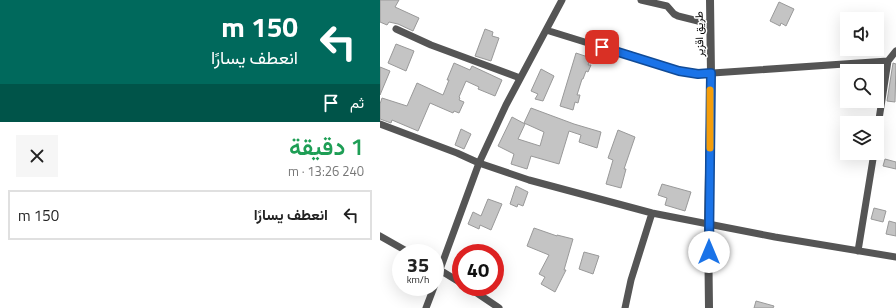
<!DOCTYPE html>
<html lang="ar">
<head>
<meta charset="utf-8">
<style>
	:root { --surface:#fff; --page:#f6f6f6; --text:#222; --muted:#767676; --line:#e0e0e0 }
	body { margin:0; font-family:"Titillium Web",Vazirmatn,sans-serif; background:var(--page); color:var(--text); direction:rtl; height:100vh; display:flex; flex-direction:column; font-size:15px; white-space:nowrap }
	* { box-sizing:border-box; margin:0 }
	p { font-size:13px; color:var(--muted) }
	.icon { flex:none; width:22px; height:22px; fill:none; stroke:currentColor; stroke-width:2; stroke-linecap:round; stroke-linejoin:round }
	.map { position:relative; flex:1; overflow:hidden; direction:ltr }
	.details { display:flex; flex-direction:column; background:var(--surface); width:380px }
	.details>* { flex:none }
	.guide { background:#00695c; color:#fff; overflow:hidden }
	.fabs { position:absolute; left:460px; top:12px; display:grid; gap:8px }
	.fabs a { display:grid; place-items:center; width:44px; height:44px; border-radius:0px; background:var(--surface); box-shadow:0 4px 16px #0002; font-size:20px }
	.speed { position:absolute; left:12px; top:244px; display:flex; gap:8px; font-size:20px; font-weight:700; text-align:center }
	.speed>* { display:grid; place-content:center; width:52px; height:52px; border-radius:50%; background:var(--surface); box-shadow:0 4px 16px #0002; line-height:1 }
	.speed small { font-size:10px; font-weight:400 }
	.speed .limit { border:6px solid #d22; background:#fff; color:#111 }
	.pin { position:absolute; display:grid; place-items:center; width:34px; height:34px; color:#fff; margin:-17px; border-radius:8px; box-shadow:0 2px 6px #0006 }
	.me { position:absolute; width:44px; margin:-22px; rotate:0deg; stroke-linejoin:round; filter:drop-shadow(0 0 3px #0008) }
	.turn { display:flex; align-items:center; gap:14px; height:84px; padding:0 16px; font-size:18px }
	.turn .icon { width:52px; height:52px; stroke-width:2.5 }
	.turn b { display:block; font-size:28px; line-height:34px }
	.then { display:flex; align-items:center; height:38px; padding:0 16px; background:#0003; gap:8px; font-size:15px }
	.round { display:grid; place-items:center; flex:none; width:42px; height:42px; border-radius:0px; background:var(--page) }
	.head { display:flex; align-items:center; justify-content:space-between; height:68px; padding:0 16px }
	h1 { font-size:24px; font-weight:600; line-height:30px; color:#1e9e55 }
	ul { padding:0; list-style:none }
	li { display:flex; align-items:center; gap:12px; height:50px; margin:0 8px 6px; padding:0 8px; border:2px solid var(--line); border-radius:0px }
	li div { flex:1 }
	li b { display:block; font-size:15px }
	li em { font-style:normal }
	main { display:flex; flex:1; min-height:0 }
	.map>svg:first-child { display:block }
	.building { fill:#c4c4c4; stroke:#999 }
	.lines { fill:none; stroke-linecap:round; stroke-linejoin:round }
	.minor { stroke:#555; stroke-width:7 }
	.tertiary { stroke:#555; stroke-width:8 }
	.route-casing { stroke:#114b97; stroke-width:10 }
	.route { stroke:#1a73e8; stroke-width:7 }
	.slow { stroke:#f59e0b; stroke-width:7 }
	.labels { text-anchor:middle; dominant-baseline:central; stroke-width:3; stroke-linejoin:round; paint-order:stroke }
	.street-label { font-size:11px; fill:#000; stroke:#fff }
</style>
</head>
<body>
<main>
<div class="map">
<svg width="516" height="308" viewBox="0 0 516 308">
	<rect width="100%" height="100%" fill="#fff"/>
	<path class="building" d="M0 0H19L15 7 39 18 33 31 18 24 9 22 7 25 0 22Z
		M399 2 414 9 406 26 401 23 400 26 390 21Z
		M105 29 113 32 112 36 119 38 111 61 95 56Z
		M16 44 34 51 26 71 8 63Z
		M196 53 211 58 208 65H211L208 72 206 71 203 79H202L197 95H200L198 103 195 102 193 110 180 106Z
		M74 63 90 70 92 66 122 80 115 96 98 89 99 87 86 81 79 97 80 98 79 100 84 102 79 113 74 111 73 113 50 103 38 131 12 120 11 123 0 119V104L2 98 27 106 37 83 63 95 69 80H67Z
		M513 63 516 64 515 102 507 101Z
		M0 67 10 71 0 95Z
		M161 69 174 76 163 101 155 99 158 94 151 91Z
		M151 108 194 124 221 132 217 148 199 142 201 135 189 131 179 164 151 156 147 169 131 164 134 154 118 146 132 117 145 124 138 139 160 146 164 132 144 123Z
		M81 129 91 134 84 149 75 145Z
		M238 130 255 137 244 169H246L241 188 226 184 233 160 228 158Z
		M505 159 516 162V169L503 166Z
		M282 184 311 192 305 211 285 205 287 198 278 195Z
		M136 186 148 192 143 206 138 204 137 207 130 204Z
		M108 199 122 204 111 230 100 225 99 229 88 224 93 212 101 216Z
		M494 208 506 211 503 222 491 219Z
		M509 221 516 223V236L506 234Z
		M154 228 177 236V235L193 239 184 270H186L175 292 161 284 165 277 159 274 169 255 147 246Z
		M204 252 219 256 213 274 199 269Z
		M376 301 394 306 393 308H374Z"/>
	<g class="lines">
		<path class="minor" d="M261 0 287 6 294 14 298 16 330 24
			M16 29 51 45 140 78
			M166 30 292 69 318 74 508 61
			M0 124 77 153 99 163 149 180 272 213 395 237 516 257
			M497 132 508 61 516 51
			M0 236 30 253
			M478 251 494 153
			M55 267 81 283
			M55 283 99 163 126 105 182 0
			M88 287 119 308
			M46 308 54 287
			M245 308 251 280 272 213"/>
		<path class="tertiary" d="M329 308 328 224 331 73 330 0"/>
	</g>
	<g class="lines">
		<defs>
			<path id="route" d="M222 47 299 71 318 74 331 73 329 252"/>
		</defs>
		<use href="#route" class="route-casing"/>
		<use href="#route" class="route"/>
		<path class="slow" d="M330 148V90"/>
	</g>
	<g class="labels">
		<g class="street-label">
			<text transform="translate(319 34) rotate(-91)">طريق اقزير</text>
		</g>
	</g>
</svg>
<div class="fabs">
<a><svg class="icon" aria-label="sound" viewBox="0 0 24 24"><path d="M4 9h4l5-4v14l-5-4H4zM17 9q2 3 0 6"/></svg></a>
<a><svg class="icon" aria-label="search" viewBox="0 0 24 24"><circle cx="10" cy="10" r="6"/><path d="M15 15l6 6"/></svg></a>
<a><svg class="icon" aria-label="layers" viewBox="0 0 24 24"><path d="M12 4l9 5-9 5-9-5zM3 14l9 5 9-5"/></svg></a>
</div>
<div class="speed"><div>35<small>km/h</small></div><div class="limit">40</div></div>
<div class="pin" style="left:222px;top:47px;background:#d93025"><svg class="icon" aria-label="arrive" viewBox="0 0 24 24"><path d="M6 21V4h12l-3 4 3 4H6"/></svg></div>
<svg class="me" style="left:329px;top:252px" viewBox="-20 -20 40 40"><circle r="19" fill="#fff"/><path d="M0-13L10 11 0 6-10 11z" fill="#1a73e8"/></svg>
</div>
<section class="details">
<div class="guide">
<div class="turn"><svg class="icon" aria-label="left" viewBox="0 0 24 24"><path d="M17 20v-9H6M10 6l-5 5 5 5"/></svg><div><b>150 m</b>انعطف يسارًا</div></div>
<div class="then">ثم<svg class="icon" aria-label="arrive" viewBox="0 0 24 24"><path d="M6 21V4h12l-3 4 3 4H6"/></svg></div>
</div>
<div class="head"><div><h1>1 دقيقة</h1><p>240 m · 13:26</p></div><a class="round"><svg class="icon" aria-label="close" viewBox="0 0 24 24"><path d="M6 6l12 12M18 6L6 18"/></svg></a></div>
<ul>
<li><svg class="icon" aria-label="left" viewBox="0 0 24 24"><path d="M17 20v-9H6M10 6l-5 5 5 5"/></svg><div><b>انعطف يسارًا</b></div><em>150 m</em></li>
</ul>
</section>
</main>
</body>
</html>
